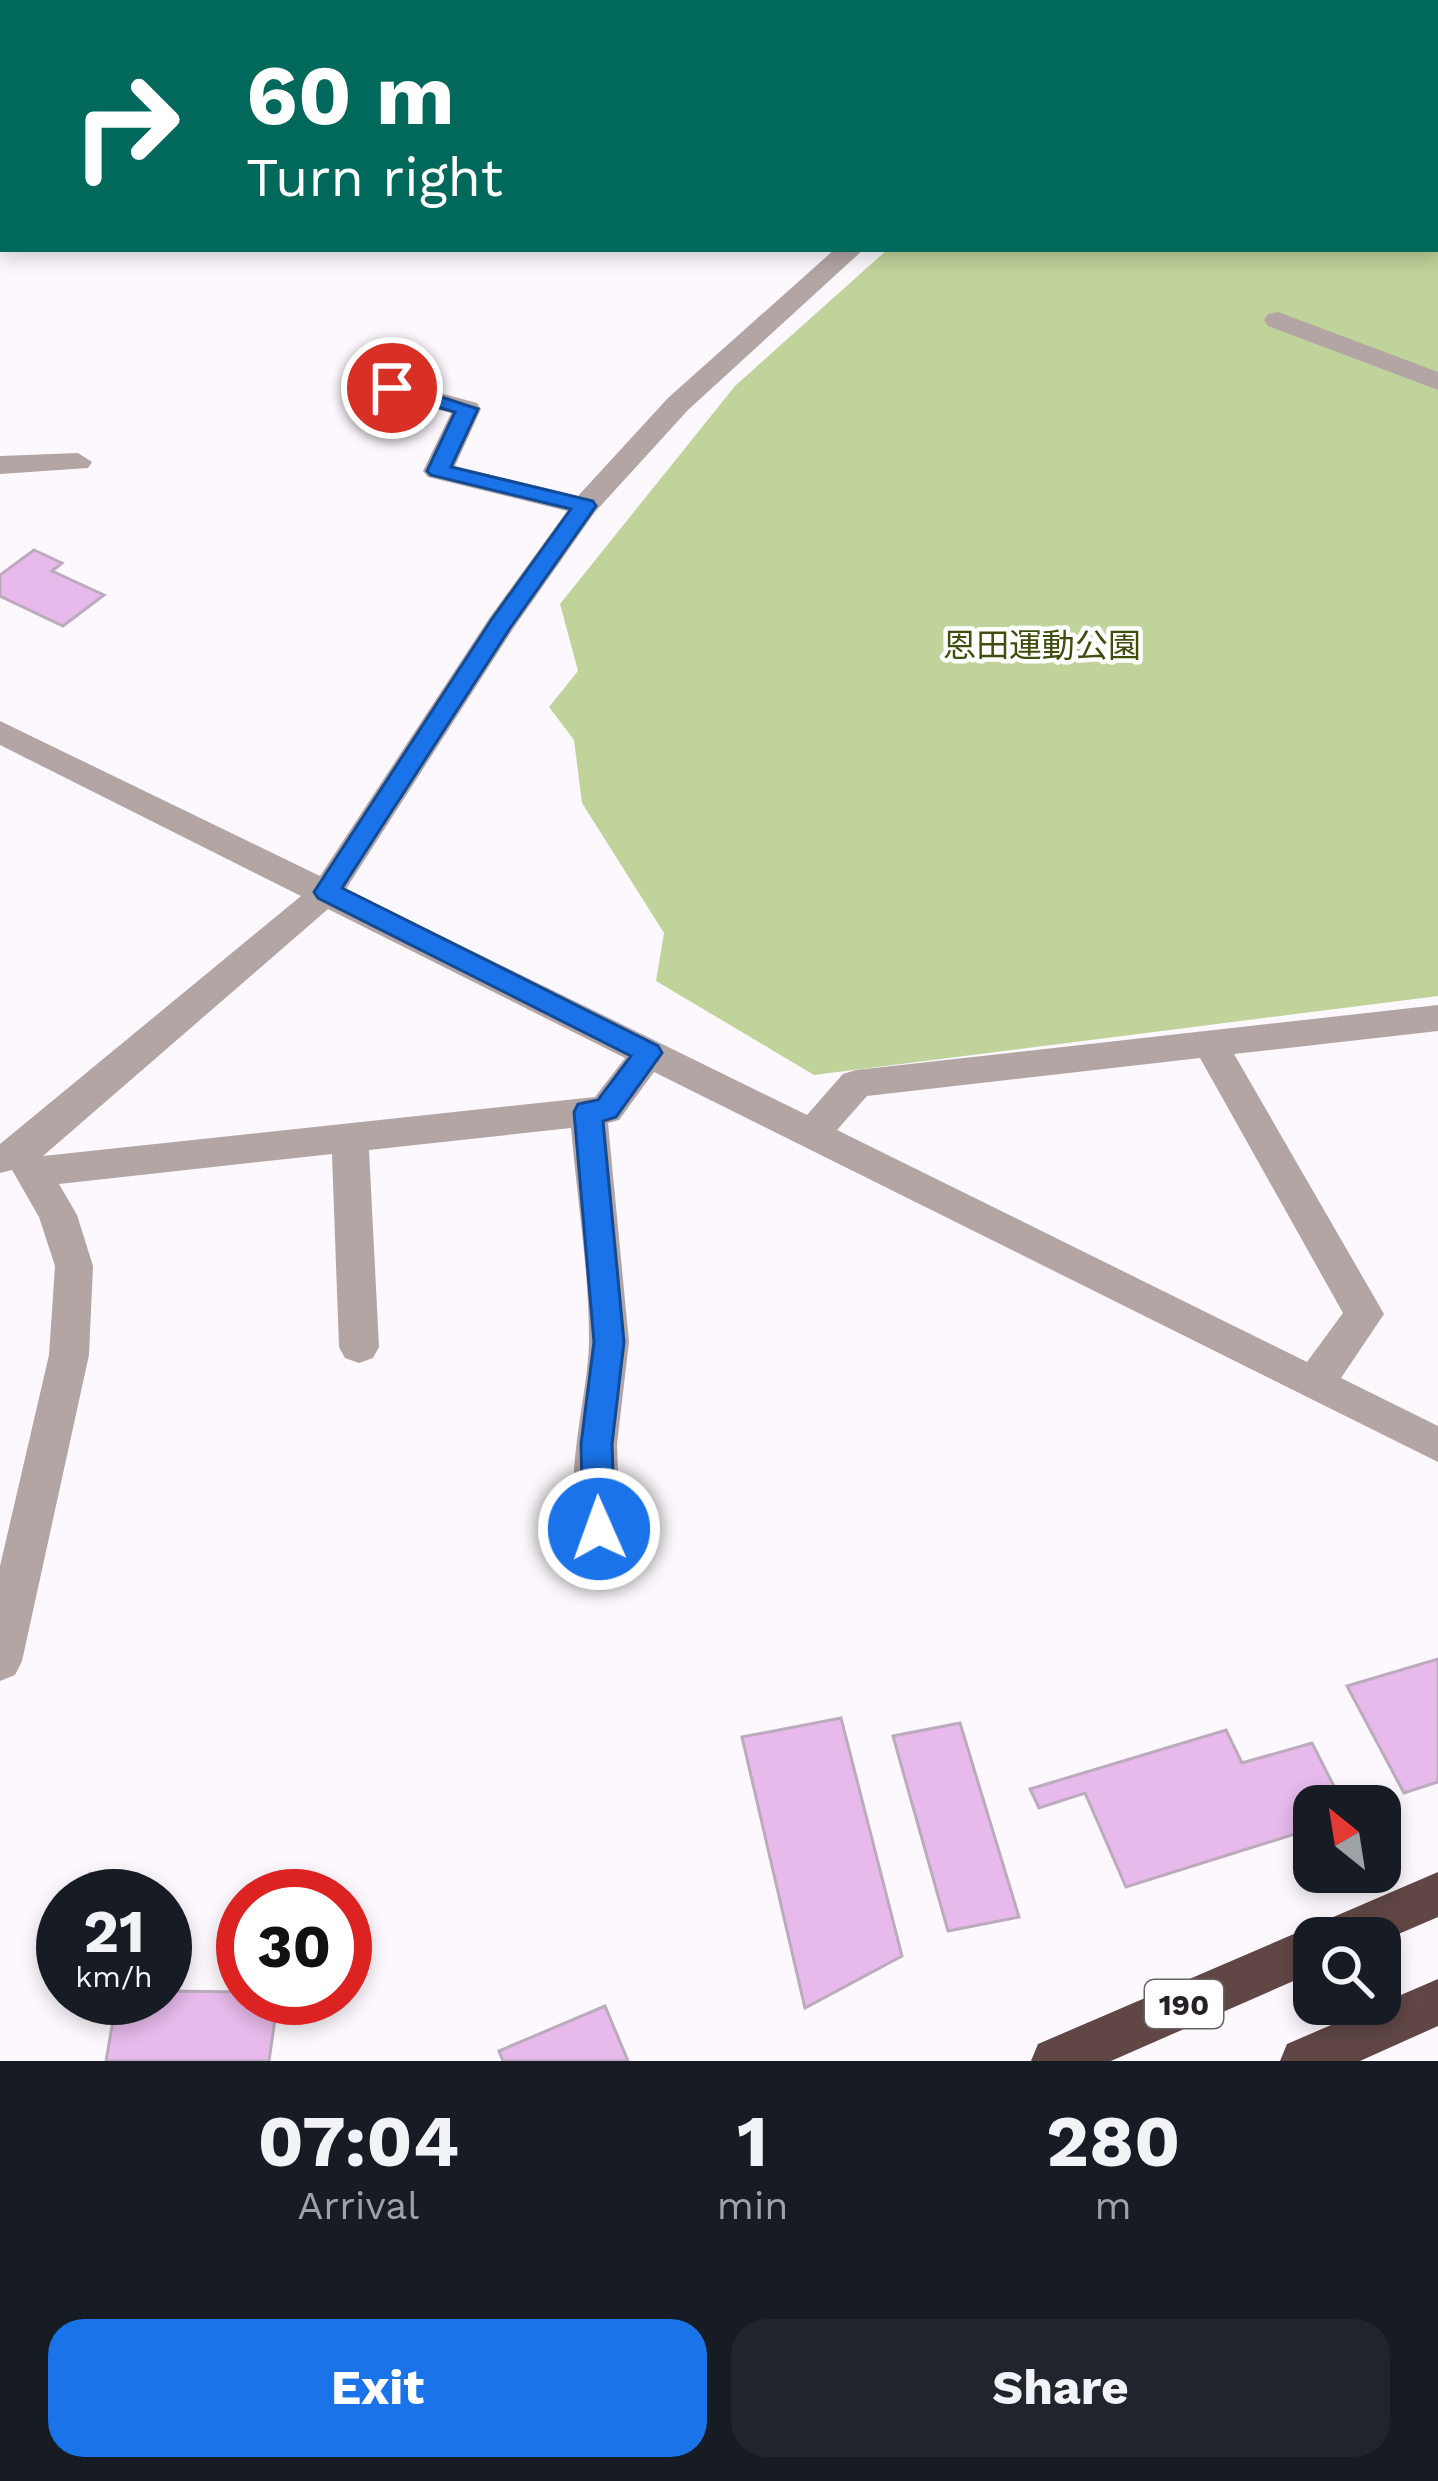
<!DOCTYPE html>
<html lang="en">
<head>
<meta charset="utf-8">
<style>
	:root { --surface:#171b24; --page:#20242c; --text:#f1f3f6; --muted:#9ea1a6; --accent:#1a73e8 }
	body { margin:0; font-family:"Work Sans","Noto Sans JP",sans-serif; background:var(--page); color:var(--text); height:100vh; display:flex; flex-direction:column; font-size:45px; white-space:nowrap }
	* { box-sizing:border-box; margin:0 }
	p { font-size:39px; color:var(--muted) }
	.icon { flex:none; width:66px; height:66px; fill:none; stroke:currentColor; stroke-width:2; stroke-linecap:round; stroke-linejoin:round }
	.map { position:relative; height:2061px; overflow:hidden }
	.sheet { display:flex; flex-direction:column; background:var(--surface); flex:1 }
	.sheet>* { flex:none }
	.hud { position:absolute; left:0px; top:0px; width:1440px; height:252px; box-shadow:0 6px 18px #0003; background:#00695c; color:#fff; overflow:hidden }
	.needle { width:78px; rotate:330deg }
	.fabs { position:absolute; left:1293px; top:1785px; display:grid; gap:24px }
	.fabs a { display:grid; place-items:center; width:108px; height:108px; border-radius:24px; background:var(--surface); box-shadow:0 6px 18px #0003; font-size:60px }
	.speed { position:absolute; left:36px; top:1869px; display:flex; gap:24px; font-size:60px; font-weight:700; text-align:center }
	.speed>* { display:grid; place-content:center; width:156px; height:156px; border-radius:50%; background:var(--surface); box-shadow:0 6px 18px #0003; line-height:1 }
	.speed small { font-size:30px; font-weight:400 }
	.speed .limit { border:18px solid #d22; background:#fff; color:#111 }
	.pin { position:absolute; display:grid; place-items:center; width:102px; height:102px; color:#fff; margin:-51px; border:6px solid #fff; border-radius:50%; box-shadow:0 3px 12px #0007 }
	.me { position:absolute; width:132px; margin:-66px; rotate:358deg; stroke-linejoin:round; filter:drop-shadow(0 0 9px #0008) }
	.turn { display:flex; align-items:center; gap:42px; height:252px; padding:0 48px; font-size:54px }
	.turn .icon { width:156px; height:156px; stroke-width:2.5 }
	.turn b { display:block; font-size:84px; line-height:102px }
	.eta { display:flex; justify-content:space-evenly; align-items:center; height:204px; text-align:center }
	.eta b { font-size:72px; font-weight:700; line-height:84px }
	.button { display:flex; gap:24px; margin-top:auto; padding:24px 48px }
	.button a { flex:1; height:138px; border-radius:36px; background:var(--accent); color:#fff; font-size:48px; font-weight:700; line-height:138px; text-align:center }
	.button a+a { background:var(--page); color:var(--text) }
	.map>svg:first-child { display:block }
	.green { fill:#c0d39a }
	.building { fill:#e7baeb; stroke:#bcaabd; stroke-width:3 }
	.lines { fill:none; stroke-linecap:round; stroke-linejoin:round }
	.minor { fill:#b2a5a4; fill-rule:evenodd }
	.highway { fill:#604746; fill-rule:evenodd }
	.route { fill:#1a73e8; stroke:#114b97; stroke-width:3 }
	.labels { text-anchor:middle; dominant-baseline:central; stroke-width:9; stroke-linejoin:round; paint-order:stroke }
	.shield { fill:#fff; stroke:#686368; stroke-width:3 }
	.shield-label { font-size:30px; font-weight:bold; fill:#272027 }
	.park-label { font-size:33px; fill:#3e4e0d; stroke:#fff }
</style>
</head>
<body>
<div class="map">
<svg width="1438" height="2061" viewBox="0 0 1438 2061">
	<rect width="100%" height="100%" fill="#fcf8fd"/>
	<path class="green" d="M1166 0H1438V996L814 1075 656 981 664 933 582 803 574 740 549 707 578 671 560 604 735 386 888 249H1437V3H1162Z"/>
	<path class="building" d="M34 550 62 563 52 571 104 595 63 626 0 596V575Z
		M1438 1659V1782L1404 1793 1347 1686Z
		M841 1718 902 1956 805 2008 742 1737Z
		M960 1723 1019 1917 948 1931 893 1736Z
		M1226 1730 1242 1763 1312 1743 1344 1806H1314V1828L1126 1887 1085 1793 1039 1808 1030 1789Z
		M165 1991 243 1992V1998H278L269 2061H106L117 1998H165Z
		M605 2006 628 2061H503L499 2051Z"/>
	<g class="lines">
		<path class="minor" d="M2 0H26L27 3H3Z
			M380 0H406L408 3H382Z
			M835 0H859L833 3Z
			M1121 0H1146L1119 3Z
			M0 205H3V221H0Z
			M835 249H864L688 410 595 512 513 629 346 889 807 1115 843 1074 856 1070 1438 1005V1031L1234 1054 1384 1314 1341 1378 1438 1426V1462L654 1072 619 1120 608 1123 629 1342 617 1444 620 1529 614 1542 599 1547 584 1542C558 1488 589 1398 589 1340 589 1270 577 1198 571 1128L369 1150 379 1347 373 1358 359 1363 345 1358 339 1347 332 1154 59 1184 77 1215 93 1266 89 1355 22 1661 15 1675 0 1681V1566L49 1355 55 1266 39 1217 12 1170 0 1173V1144L301 896 0 745V721L320 876 490 617 567 511 428 477 423 471 451 413 382 394 378 388 382 382 392 380 477 403 481 409 455 466 578 496 668 398ZM328 909 625 1058 595 1097 43 1156ZM1200 1058 1343 1313 1307 1362 837 1130 867 1096Z
			M1278 312 1438 372V390L1268 326 1264 320 1268 314Z
			M78 453 92 462 88 468 0 474V456Z"/>
		<path class="highway" d="M1438 1872V1917L1380 1942V1938H1314V1972L1111 2061H1031L1038 2044Z
			M1438 1979V2026L1360 2061H1280L1287 2044Z"/>
	</g>
	<path class="route" d="M392 381 478 409 451 467 593 501 596 506 510 628 342 888 658 1046 662 1053 616 1117 603 1121 624 1342 612 1444 615 1529 610 1538 599 1543 588 1538 583 1529 581 1444 594 1342 574 1112 578 1104 598 1100 631 1056 318 898 314 892 492 619 571 509 431 475 427 471 455 412 384 392 381 388Z"/>
	<g class="labels">
		<rect class="shield" x="1145" y="1980" width="78" height="48" rx="9"/>
		<g class="shield-label">
			<text x="1184" y="2004">190</text>
		</g>
		<g class="park-label">
			<text x="1042" y="645">恩田運動公園</text>
		</g>
	</g>
</svg>
<div class="fabs">
<a><svg class="needle" viewBox="-14 -14 28 28"><path d="M0-13l5 13h-10z" fill="#e53935"/><path d="M0 13l5-13h-10z" fill="#9ea1a6"/></svg></a>
<a><svg class="icon" aria-label="search" viewBox="0 0 24 24"><circle cx="10" cy="10" r="6"/><path d="M15 15l6 6"/></svg></a>
</div>
<div class="speed"><div>21<small>km/h</small></div><div class="limit">30</div></div>
<div class="pin" style="left:392px;top:388px;background:#d93025"><svg class="icon" aria-label="arrive" viewBox="0 0 24 24"><path d="M6 21V4h12l-3 4 3 4H6"/></svg></div>
<svg class="me" style="left:599px;top:1529px" viewBox="-20 -20 40 40"><circle r="17" fill="#1a73e8" stroke="#fff" stroke-width="3"/><path d="M0-11L8 9 0 5-8 9z" fill="#fff"/></svg>
<div class="hud">
<div class="turn"><svg class="icon" aria-label="right" viewBox="0 0 24 24"><path d="M7 20v-9h11M14 6l5 5-5 5"/></svg><div><b>60 m</b>Turn right</div></div>
</div>
</div>
<section class="sheet">
<div class="eta">
<div><b>07:04</b><p>Arrival</p></div>
<div><b>1</b><p>min</p></div>
<div><b>280</b><p>m</p></div>
</div>
<div class="button"><a>Exit</a><a>Share</a></div>
</section>
</body>
</html>
